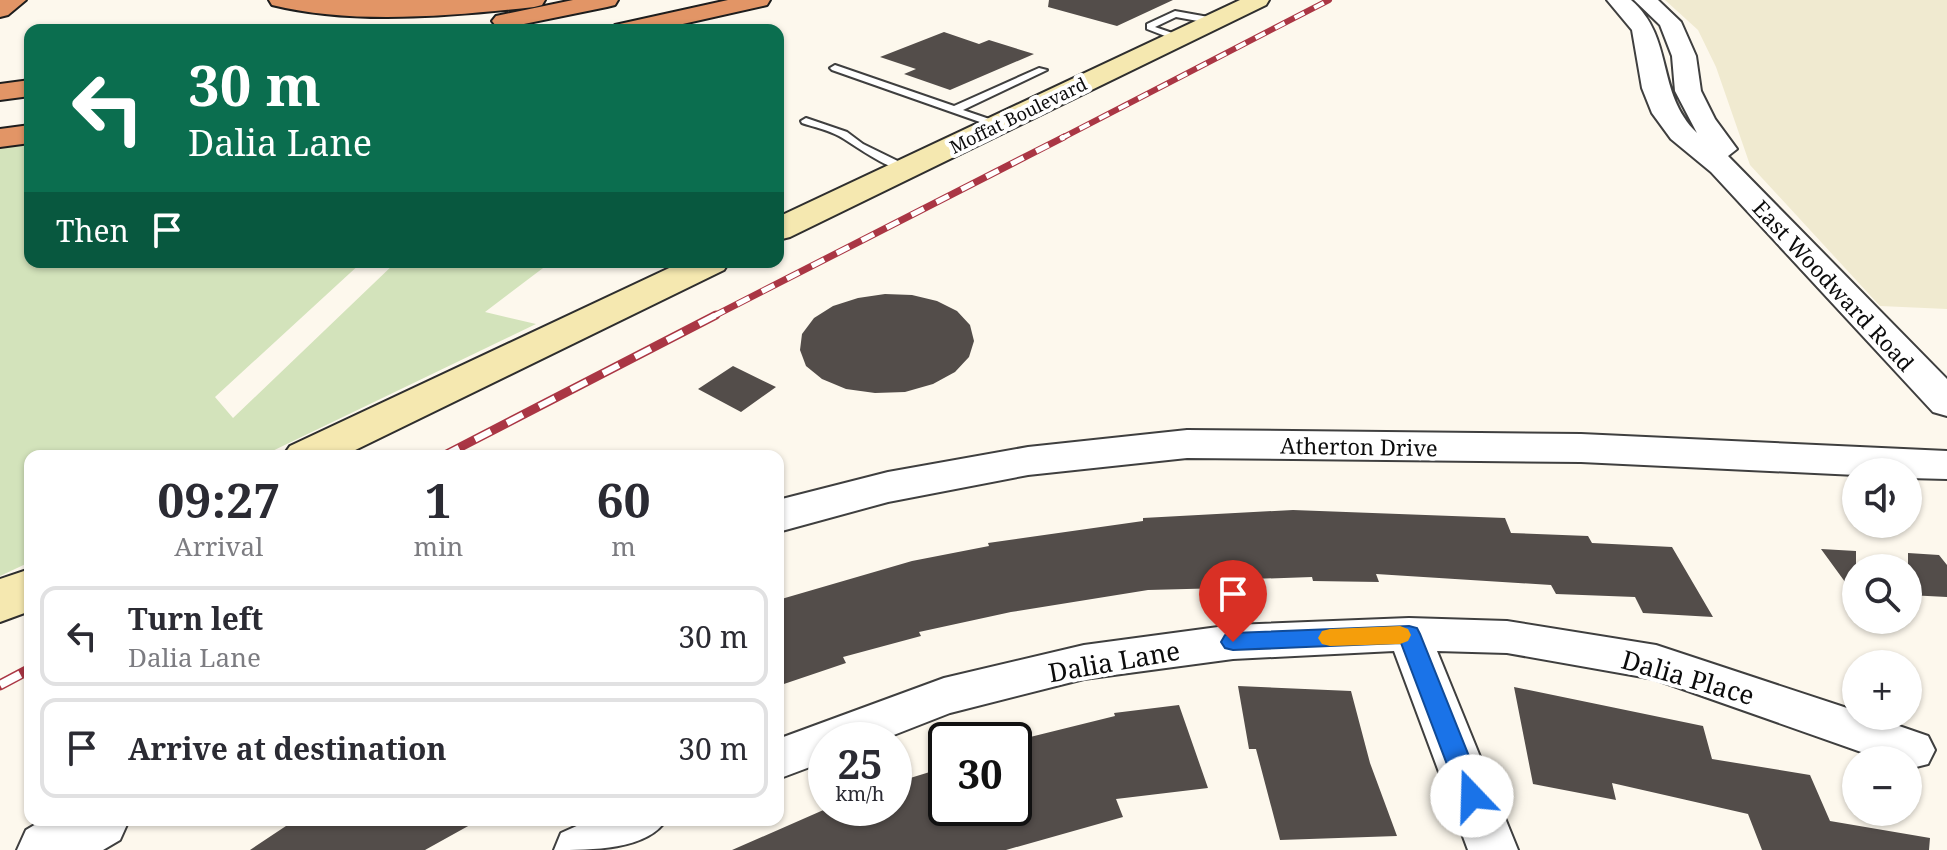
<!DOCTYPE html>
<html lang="en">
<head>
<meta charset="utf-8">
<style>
	:root { --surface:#fff; --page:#f7f7f7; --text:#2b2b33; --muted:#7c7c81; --line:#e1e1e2 }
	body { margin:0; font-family:"Noto Serif",serif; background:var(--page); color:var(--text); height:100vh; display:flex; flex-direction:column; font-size:30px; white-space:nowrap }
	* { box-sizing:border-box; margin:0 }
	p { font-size:26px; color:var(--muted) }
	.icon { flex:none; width:44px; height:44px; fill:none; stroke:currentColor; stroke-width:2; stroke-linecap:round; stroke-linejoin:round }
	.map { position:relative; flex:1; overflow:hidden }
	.details { position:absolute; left:24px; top:450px; width:760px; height:376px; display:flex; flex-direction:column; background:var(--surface); border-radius:16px; box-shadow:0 2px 6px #0004 }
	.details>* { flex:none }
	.banner { position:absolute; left:24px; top:24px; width:760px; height:244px; border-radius:16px; box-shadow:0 2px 6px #0004; background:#0b6e4f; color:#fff; overflow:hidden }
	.controls { position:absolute; left:1842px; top:458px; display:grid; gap:16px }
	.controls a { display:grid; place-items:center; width:80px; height:80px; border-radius:50%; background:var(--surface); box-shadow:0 2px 6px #0004; font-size:40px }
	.speed { position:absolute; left:808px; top:722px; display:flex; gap:16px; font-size:40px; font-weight:700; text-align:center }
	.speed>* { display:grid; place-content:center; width:104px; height:104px; border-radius:50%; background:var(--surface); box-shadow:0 2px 6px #0004; line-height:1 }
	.speed small { font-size:20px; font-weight:400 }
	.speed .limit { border:4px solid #111; border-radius:12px; background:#fff; color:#111 }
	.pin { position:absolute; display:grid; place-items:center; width:68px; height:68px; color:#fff; margin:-82px -34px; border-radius:50% 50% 50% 0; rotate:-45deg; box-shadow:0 0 8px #0007 }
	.pin .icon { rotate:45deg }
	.me { position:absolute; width:88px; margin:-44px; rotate:339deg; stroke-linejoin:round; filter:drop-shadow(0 0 6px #0008) }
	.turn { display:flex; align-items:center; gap:28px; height:168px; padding:0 32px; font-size:36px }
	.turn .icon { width:104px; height:104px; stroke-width:2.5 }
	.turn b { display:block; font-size:56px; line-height:68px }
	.then { display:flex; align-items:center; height:76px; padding:0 32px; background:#0003; gap:16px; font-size:30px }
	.eta { display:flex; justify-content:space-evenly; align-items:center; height:136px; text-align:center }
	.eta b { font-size:48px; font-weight:700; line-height:56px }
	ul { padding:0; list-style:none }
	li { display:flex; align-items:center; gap:24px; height:100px; margin:0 16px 12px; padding:0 16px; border:4px solid var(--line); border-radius:16px }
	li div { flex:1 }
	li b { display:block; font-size:30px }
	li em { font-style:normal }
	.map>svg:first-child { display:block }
	.farmland { fill:#f0ead0 }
	.green { fill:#d3e3bb }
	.building { fill:#534d4a }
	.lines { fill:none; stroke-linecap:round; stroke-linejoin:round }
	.service-casing { stroke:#3f3f3f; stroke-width:4 }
	.minor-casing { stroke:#3f3f3f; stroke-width:4 }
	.tertiary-casing { stroke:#3f3f3f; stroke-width:4 }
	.secondary-casing { stroke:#2e2e2e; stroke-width:4 }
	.motorway-casing { stroke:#1d1d1d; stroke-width:4 }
	.service { fill:#fff; fill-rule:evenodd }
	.minor { fill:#fff; fill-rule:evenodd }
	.tertiary { fill:#fff; fill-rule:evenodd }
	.secondary { fill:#f5e8b0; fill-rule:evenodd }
	.motorway { fill:#e29566; fill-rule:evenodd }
	.rail-far3-casing { stroke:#aa3644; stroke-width:6 }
	.rail-far2-casing { stroke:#aa3644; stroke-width:7 }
	.rail-far1-casing { stroke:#aa3644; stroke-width:9 }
	.rail-casing { stroke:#aa3644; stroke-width:11 }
	.rail-far3 { stroke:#fff; stroke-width:4; stroke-dasharray:11; stroke-linecap:butt }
	.rail-far2 { stroke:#fff; stroke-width:5; stroke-dasharray:14; stroke-linecap:butt }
	.rail-far1 { stroke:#fff; stroke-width:6; stroke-dasharray:18; stroke-linecap:butt }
	.rail { stroke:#fff; stroke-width:8; stroke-dasharray:23; stroke-linecap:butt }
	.route { fill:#1a73e8; stroke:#114b97; stroke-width:2 }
	.slow { fill:#f59e0b }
	.labels { text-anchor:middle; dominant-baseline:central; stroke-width:8; stroke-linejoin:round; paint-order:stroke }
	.far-street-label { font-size:18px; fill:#0c0c0c; stroke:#fff }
	.street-label { font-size:22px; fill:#0c0c0c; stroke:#fff }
	.near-street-label { font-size:26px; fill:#0c0c0c; stroke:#fff }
</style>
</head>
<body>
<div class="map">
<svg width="1947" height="850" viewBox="0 0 1947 850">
	<rect width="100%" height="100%" fill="#fdf8ed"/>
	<path class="farmland" d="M1665 0H1947V309L1880 306 1750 165 1716 67 1698 30Z"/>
	<path class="green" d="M30 142V262H362L215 397 233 418 396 262H551L485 312 536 324 262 456H30V562L0 576V144Z"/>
	<path class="building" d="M1049 0H1173L1117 26 1048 7Z
		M944 32 979 44 989 40 1034 54 950 90 904 74 916 69 880 57Z
		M885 294 912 295 937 301 957 311 970 325 974 341 969 357 955 372 933 384 905 392 875 393 846 389 822 379 806 366 800 350 802 334 814 318 833 306 858 298Z
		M733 366 776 387 741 412 698 389Z
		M1293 510 1505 518 1511 533 1588 536 1592 543 1672 547 1713 617 1643 613 1635 597 1556 594 1551 585 1376 574 1379 582 1313 581 1312 577 1223 580 1225 588 1148 590 1011 612 919 632 921 636 843 657 846 663 778 686V600L912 561 989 546 988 543 1143 521V518Z
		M1821 549 1856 551V597Z
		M1908 553 1939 555 1947 565V597L1908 595Z
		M1238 686 1351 691 1370 763 1397 836 1280 840 1256 749H1249Z
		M1514 687 1703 726 1712 759 1810 775 1830 821 1930 838 1929 850H1762L1748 814 1612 783 1616 800 1533 784Z
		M1179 705 1208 788 1116 799 1123 817 1006 850H732L828 808H894V783L946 767V808H1014V741L1115 716 1114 713Z
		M295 820H479L425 850H250Z"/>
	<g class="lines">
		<defs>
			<path id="service" d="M1175 11 1214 18 1218 21 1214 24 1176 17 1155 27 1181 36 1183 38 1178 41 1147 29V24Z
				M835 65 954 106 1039 68 1047 70 963 110 1001 123 1002 125 997 128 832 70 830 68Z
				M806 118 847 132 863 144 912 168C897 178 854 144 839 136 828 130 814 127 802 123L801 121Z"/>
			<path id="minor" d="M1409 618 1507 621 1656 645 1856 711V716H1870L1928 736 1935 750 1928 764 1908 769V760H1884L1654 679 1507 653 1437 651 1518 850H1468L1394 651 1233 659 1084 679 950 713 881 740H826V761L778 779V739L944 678 1084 645 1233 625Z
				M590 820H666C647 850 592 850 554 850L561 833Z"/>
			<path id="tertiary" d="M1607 0H1631C1675 38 1655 92 1697 133L1675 91 1672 56 1660 25 1634 0H1658L1681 22 1696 56 1701 91 1715 119 1737 149 1728 156 1947 379V416L1933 412 1711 172 1671 139 1652 113 1642 88 1632 30Z
				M1187 430 1581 434 1947 451V479L1908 478V472H1856V475L1581 462 1187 458 1028 475 888 502 778 532V500L888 472 1028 447Z
				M43 820H129L120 840 103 850H17L26 830Z"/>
			<path id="secondary" d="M1240 0H1269L1266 5 790 237 778 240V217Z
				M682 262H729L724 270 343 456H283L290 446Z
				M30 569V611L0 622V579Z"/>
			<path id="motorway" d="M0 0H26L8 15 0 17Z
				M269 0H545L542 5 534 7C452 16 352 25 272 5Z
				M573 0H618L615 5 607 7 504 28 496 26 492 21 496 16Z
				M728 0H770L767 5 656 30H612L615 25Z
				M30 80V96L0 100V84Z
				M30 125V143L0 147V129Z"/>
		</defs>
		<use href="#service" class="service-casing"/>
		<use href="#minor" class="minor-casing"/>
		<use href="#tertiary" class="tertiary-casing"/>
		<use href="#secondary" class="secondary-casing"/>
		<use href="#motorway" class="motorway-casing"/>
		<use href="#service" class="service"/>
		<use href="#minor" class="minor"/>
		<use href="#tertiary" class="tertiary"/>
		<use href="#secondary" class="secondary"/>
		<use href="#motorway" class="motorway"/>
		<defs>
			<path id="rail-far3" d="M1060 139 1329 0"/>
			<path id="rail-far2" d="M712 317 1064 137"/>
			<path id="rail-far1" d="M443 456 716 315"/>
			<path id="rail" d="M0 685 30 669"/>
		</defs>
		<use href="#rail-far3" class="rail-far3-casing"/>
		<use href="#rail-far2" class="rail-far2-casing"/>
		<use href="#rail-far1" class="rail-far1-casing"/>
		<use href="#rail" class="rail-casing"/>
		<use href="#rail-far3" class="rail-far3"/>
		<use href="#rail-far2" class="rail-far2"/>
		<use href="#rail-far1" class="rail-far1"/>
		<use href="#rail" class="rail"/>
	</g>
	<path class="route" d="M1409 626 1417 628 1420 634 1485 796 1481 804 1472 808 1462 804 1401 643 1233 650 1225 648 1221 642 1225 635 1233 633Z"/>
	<path class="slow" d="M1400 626 1408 629 1411 635 1408 641 1400 644 1330 646 1322 644 1318 638 1322 631 1330 629Z"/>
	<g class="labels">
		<g class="far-street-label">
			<text transform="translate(1018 115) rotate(-26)">Moffat Boulevard</text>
		</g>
		<g class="street-label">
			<text transform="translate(1834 285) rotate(47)">East Woodward Road</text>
			<text transform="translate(1359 446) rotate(1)">Atherton Drive</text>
		</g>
		<g class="near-street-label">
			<text transform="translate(1114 661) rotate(-10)">Dalia Lane</text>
			<text transform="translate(1688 677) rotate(16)">Dalia Place</text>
		</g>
	</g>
</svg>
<div class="controls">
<a><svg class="icon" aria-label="sound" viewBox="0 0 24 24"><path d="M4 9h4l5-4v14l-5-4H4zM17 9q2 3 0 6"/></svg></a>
<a><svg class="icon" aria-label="search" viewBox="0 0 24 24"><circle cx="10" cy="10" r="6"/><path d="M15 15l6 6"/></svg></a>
<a>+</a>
<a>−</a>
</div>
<div class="speed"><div>25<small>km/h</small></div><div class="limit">30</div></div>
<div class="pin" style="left:1233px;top:642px;background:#d93025"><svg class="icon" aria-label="arrive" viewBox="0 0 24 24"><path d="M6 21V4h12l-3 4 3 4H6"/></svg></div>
<svg class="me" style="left:1472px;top:796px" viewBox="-20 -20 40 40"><circle r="19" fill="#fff"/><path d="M0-13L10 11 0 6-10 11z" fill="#1a73e8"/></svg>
<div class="banner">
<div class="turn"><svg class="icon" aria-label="left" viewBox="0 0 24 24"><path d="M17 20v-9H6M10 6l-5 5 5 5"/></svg><div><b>30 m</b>Dalia Lane</div></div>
<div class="then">Then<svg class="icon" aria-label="arrive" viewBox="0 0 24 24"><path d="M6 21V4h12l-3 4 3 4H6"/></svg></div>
</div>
<section class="details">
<div class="eta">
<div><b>09:27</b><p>Arrival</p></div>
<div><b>1</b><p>min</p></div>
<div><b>60</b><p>m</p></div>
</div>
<ul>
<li><svg class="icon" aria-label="left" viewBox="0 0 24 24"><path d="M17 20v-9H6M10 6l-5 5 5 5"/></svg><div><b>Turn left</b><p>Dalia Lane</p></div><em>30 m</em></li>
<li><svg class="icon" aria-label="arrive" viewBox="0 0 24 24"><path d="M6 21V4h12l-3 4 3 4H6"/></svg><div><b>Arrive at destination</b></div><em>30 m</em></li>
</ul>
</section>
</div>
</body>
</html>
